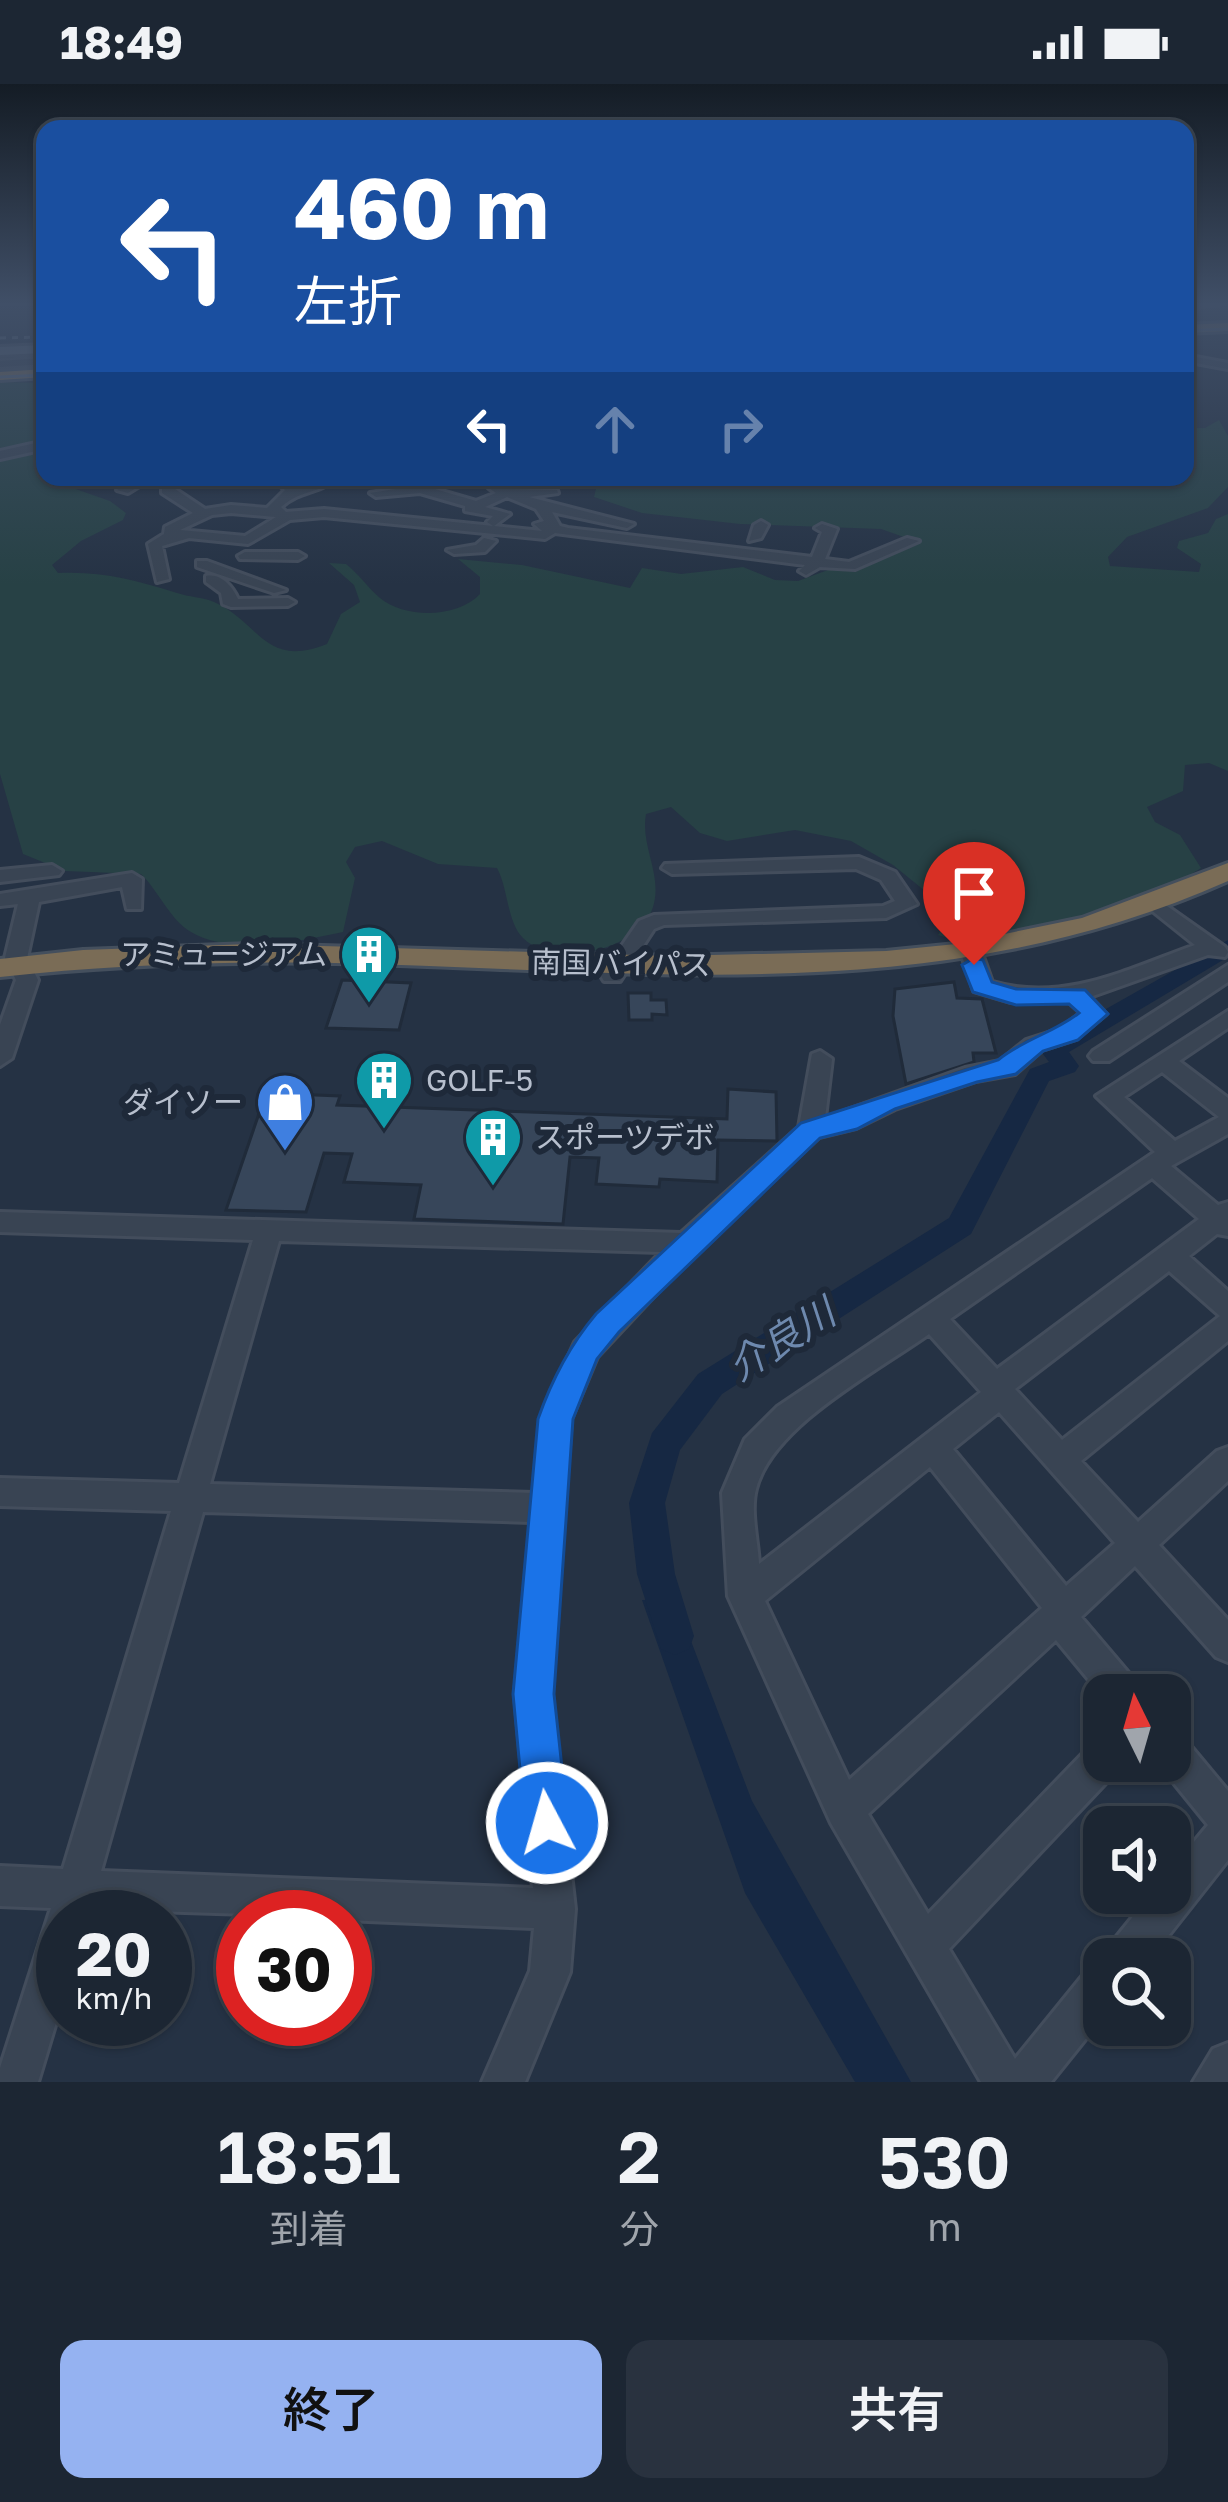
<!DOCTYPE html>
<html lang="ja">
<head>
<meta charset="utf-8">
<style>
	:root { --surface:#1c2633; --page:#29323f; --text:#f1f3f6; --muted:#a0a5ac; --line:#3a434e; --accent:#95b2f1 }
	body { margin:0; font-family:"Golos Text","Noto Sans JP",sans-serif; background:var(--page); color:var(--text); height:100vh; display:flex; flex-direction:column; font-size:45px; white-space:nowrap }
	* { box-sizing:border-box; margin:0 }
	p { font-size:39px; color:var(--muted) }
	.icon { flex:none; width:66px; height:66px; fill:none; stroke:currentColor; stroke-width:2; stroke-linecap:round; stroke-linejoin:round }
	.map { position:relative; height:1998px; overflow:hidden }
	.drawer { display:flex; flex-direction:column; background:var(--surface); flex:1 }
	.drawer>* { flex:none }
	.hud { position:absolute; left:36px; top:36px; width:1158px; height:366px; border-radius:24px; box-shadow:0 3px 9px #0004,0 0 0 3px var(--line); background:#1a4fa0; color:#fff; overflow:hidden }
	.needle { width:78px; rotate:355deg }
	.controls { position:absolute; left:1083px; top:1590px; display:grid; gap:24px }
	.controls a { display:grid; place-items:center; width:108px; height:108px; border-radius:24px; background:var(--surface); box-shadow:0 3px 9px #0004,0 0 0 3px var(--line); font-size:60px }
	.speed { position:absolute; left:36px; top:1806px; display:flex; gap:24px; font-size:60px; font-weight:700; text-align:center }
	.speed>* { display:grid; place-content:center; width:156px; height:156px; border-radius:50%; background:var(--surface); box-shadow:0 3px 9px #0004,0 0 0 3px var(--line); line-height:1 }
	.speed small { font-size:30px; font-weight:400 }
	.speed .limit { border:18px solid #d22; background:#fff; color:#111 }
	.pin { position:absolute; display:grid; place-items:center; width:102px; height:102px; color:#fff; margin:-123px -51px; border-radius:50% 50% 50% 0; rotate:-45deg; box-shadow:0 0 12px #0007 }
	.pin .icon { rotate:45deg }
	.me { position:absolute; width:132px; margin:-66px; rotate:354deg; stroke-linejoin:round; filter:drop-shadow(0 0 9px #0008) }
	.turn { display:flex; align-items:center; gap:42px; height:252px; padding:0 60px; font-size:54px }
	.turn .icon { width:156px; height:156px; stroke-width:2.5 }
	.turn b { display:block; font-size:84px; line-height:102px }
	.lanes { display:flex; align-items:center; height:114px; padding:0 60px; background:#0003; justify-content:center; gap:60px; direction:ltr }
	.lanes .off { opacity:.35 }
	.eta { display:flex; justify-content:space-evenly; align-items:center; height:204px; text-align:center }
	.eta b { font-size:72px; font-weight:600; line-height:84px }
	.primary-button { display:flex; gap:24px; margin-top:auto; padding:24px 60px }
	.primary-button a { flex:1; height:138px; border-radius:24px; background:var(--accent); color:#111; font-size:48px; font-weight:600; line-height:138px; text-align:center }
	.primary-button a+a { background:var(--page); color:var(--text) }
	.status { display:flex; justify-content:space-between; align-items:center; height:84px; padding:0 60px; background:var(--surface); direction:ltr }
	.status svg { height:33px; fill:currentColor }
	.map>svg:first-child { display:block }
	.green { fill:#274145 }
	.water { fill:#162843 }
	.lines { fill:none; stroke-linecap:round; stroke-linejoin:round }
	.river { fill:#162843; fill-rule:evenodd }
	.building { fill:#37465a; stroke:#202b3a; stroke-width:3 }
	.minor-casing { stroke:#434d5c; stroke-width:6 }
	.major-casing { stroke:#434d5c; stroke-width:6 }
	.highway-casing { stroke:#444f5d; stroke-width:6 }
	.minor { fill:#394453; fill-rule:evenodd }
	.major { fill:#576373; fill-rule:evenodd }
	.highway { fill:#7a6c56; fill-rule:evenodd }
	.tram { stroke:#5b687a; stroke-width:3 }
	.rail { stroke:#5b687a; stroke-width:3; stroke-dasharray:6 6; stroke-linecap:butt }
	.route { fill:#1a73e8; stroke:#114b97; stroke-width:3 }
	.labels { text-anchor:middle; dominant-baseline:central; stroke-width:12; stroke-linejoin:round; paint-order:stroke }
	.poi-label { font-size:30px; fill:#b7bfcd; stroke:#1e2939; text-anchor:end }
	.street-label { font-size:30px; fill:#b7bfcd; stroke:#1e2939 }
	.near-water-label { font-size:39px; font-style:italic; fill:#6e89ae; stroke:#1e2939 }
</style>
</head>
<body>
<div class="status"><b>18:49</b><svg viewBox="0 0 49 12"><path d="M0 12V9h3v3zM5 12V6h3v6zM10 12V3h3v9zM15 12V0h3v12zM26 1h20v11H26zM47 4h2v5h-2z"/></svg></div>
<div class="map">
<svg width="1228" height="1998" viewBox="0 0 1228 1998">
	<rect width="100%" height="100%" fill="#253244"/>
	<path class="green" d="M0 298 45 299 47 395 110 417 126 429 123 436 81 457 52 481 58 489C102 487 136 496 177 509 189 513 202 513 214 518 260 538 264 585 327 560L341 530 360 518 354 501 329 479 346 480C359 490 368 504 380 514 405 535 458 534 480 510V493L458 475 522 481 630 504 642 484 681 490 743 483 775 496 798 497 828 486 851 485 918 458 881 445 740 440 642 429 594 413 599 393H1185V344H1205L1219 336 1228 352V403L1208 424 1127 453 1108 473 1110 482 1199 488 1201 480 1177 464 1179 457 1208 449 1216 435 1228 430V687L1209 679 1185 681 1183 707 1147 723 1155 738 1180 751 1201 784C1167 808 1006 861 966 858 957 858 946 853 938 851L943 843 975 840 986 825 962 813 930 811 893 781 851 757 795 746 727 757 700 749 671 723 646 730C640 762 663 791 653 823 640 866 554 886 523 854 507 838 508 804 497 784L438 780 382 757 355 763 346 778 355 794 343 848C301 857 230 872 191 848 170 836 158 806 141 790L65 787 23 770 0 690Z"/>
	<path class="water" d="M675 1515 752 1717 911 1998H855L745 1809 642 1516Z"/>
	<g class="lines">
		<path class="river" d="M1228 856V873L1069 968 1079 982 1075 988 1049 997 971 1150 722 1310 680 1366 665 1419 675 1490 694 1552 689 1565 675 1571 661 1565 637 1490 629 1419 652 1349 698 1290 949 1134 1030 985 1049 978 1040 966 1044 960Z"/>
	</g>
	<path class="building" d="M342 896 411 899 399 946 326 944Z
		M954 898 957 914 982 915 996 969H973L974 978 906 1000 893 932 895 905Z
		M628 909H651V916H666L667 931 652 930V936H629Z
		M728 1005 776 1008 777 1057 718 1056 717 1098 660 1095 659 1103 596 1100 599 1074 570 1073 563 1140 414 1135 421 1101 344 1098 352 1070 324 1069 306 1128 226 1126 266 1009 340 1012 337 1021 727 1035Z"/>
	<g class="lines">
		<defs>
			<path id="minor" d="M1185 220H1220L1185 224Z
				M1185 271 1228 279V285L1185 277Z
				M45 274V280L0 283V277Z
				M1185 294 1192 297V301H1185Z
				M45 357V365L0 375V367Z
				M138 393H154L128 409 117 406Z
				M271 393H285L294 400 337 393C319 411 303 404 281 423L286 428 324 425 493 442 487 438 493 432 465 427V422L420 409 376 413 370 409 421 401 476 417 496 409 489 404 495 400 509 405 557 406 558 409 529 413 634 440 627 444 552 428 560 442 568 444 812 473 822 448 815 444 822 440 837 445 825 475 849 478 907 454 919 457 855 485 820 483 806 491 799 487 805 481 555 449 545 455 324 433 290 436 248 460 189 454 162 462 169 495 157 498 148 460 164 450 165 443 193 429 162 409V403H172L205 425 231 421 267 424 285 406ZM507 413 536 425 544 437 534 440 542 447 494 442 510 430 485 423ZM231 429 276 433 245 452 180 446 212 431Z
				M761 437 768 441 761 454 749 457 754 441Z
				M484 454 496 457 485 468 454 470 447 466 476 461Z
				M245 468H298L305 472 298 476 240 475 238 472Z
				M197 477H207L286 506 274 509 197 483Z
				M206 492C222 489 233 504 238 515L288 514 295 518 288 522 231 523 223 520 221 509 206 498Z
				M859 773 895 788 917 820 886 834 664 841 654 845 620 897H604L601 892 639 837 654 831 883 822 895 817 881 796 856 785 672 790 662 784 665 780Z
				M52 781 62 787 59 791 0 798V786Z
				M132 789 142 795 141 825H127L122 803 39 818 27 874 38 896 12 974 0 982V941L16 896 5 874 18 820 0 822V810Z
				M1157 815 1225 863 1228 868 1225 873 1208 871 1090 913 1106 930 1076 955 1042 966 1015 990 976 997 895 1025 856 1044 819 1053 697 1166 597 1273 571 1335 551 1611 575 1825 570 1888 525 1998H482L530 1887 534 1844 345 1836V1833L90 1825 88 1833H63V1915L38 1998H0V1984L51 1824 0 1822V1782L63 1785 171 1427 0 1422V1394L179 1399 253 1156 0 1148V1128L681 1149 799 1043 812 970 820 967 832 975 825 1034 965 984 1000 977 1026 956 1060 945 1081 929 1069 918H1011L974 907 961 869 964 864H980L992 898C1064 919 1128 885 1195 861L1150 825 1147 821ZM279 1157 661 1168 575 1258 541 1335 534 1409 210 1400ZM203 1428 531 1438 515 1611 533 1804 101 1787Z
				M1228 881V898L1109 977H1093L1089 972 1093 967Z
				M1228 927V944L1179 977 1228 1014V1050L1171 1082 1218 1121 1228 1118V1152L1217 1150 1189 1172 1228 1207V1257L1081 1377 1138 1438 1217 1367 1228 1363V1397L1159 1461 1228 1536V1578L1216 1573 1135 1482 1081 1533 1137 1599 1142 1611H1104V1614L1056 1556 868 1730 928 1830 1091 1661 1104 1656V1677H1121L1117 1687 949 1865 1015 1975 1089 1884 1104 1878V1932L1051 1998H981L831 1739 728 1512 722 1409 745 1355 777 1323 1155 1068 1096 1012ZM1162 988 1219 1033 1175 1057 1124 1013ZM1152 1094 1199 1135 997 1285 950 1235ZM1169 1187 1220 1232 1062 1356 1015 1305ZM929 1250 981 1308 759 1480C758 1458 750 1427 756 1405 772 1342 877 1287 929 1250ZM999 1328 1115 1459 1066 1502 953 1365ZM930 1383 1042 1524 849 1696 765 1517Z
				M1170 1648 1183 1653 1228 1707V1776L1150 1875 1104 1876 1110 1861 1152 1809H1170V1787L1208 1741 1156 1677H1170Z
				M1228 1959V1998H1193L1213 1965Z"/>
			<path id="major" d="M45 261V269L0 271V263Z"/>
			<path id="highway" d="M1228 239V247L1185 249V241Z
				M45 285V293L0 296V288Z
				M1228 779V797C937 927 643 886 335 879 223 877 112 881 0 893V875L83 866 251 860 671 872 886 867 956 860 1082 834Z"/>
		</defs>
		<use href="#minor" class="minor-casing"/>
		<use href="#major" class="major-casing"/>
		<use href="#highway" class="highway-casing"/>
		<use href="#minor" class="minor"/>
		<use href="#major" class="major"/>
		<use href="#highway" class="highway"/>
		<path class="tram" d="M1185 247 1228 245
			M0 293 45 291"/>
		<path class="rail" d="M0 254 45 253"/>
	</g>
	<linearGradient id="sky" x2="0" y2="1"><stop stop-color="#141c25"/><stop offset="0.44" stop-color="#404f67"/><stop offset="1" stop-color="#404f67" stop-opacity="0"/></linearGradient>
	<rect width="1228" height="500" fill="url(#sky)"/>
	<path class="route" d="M974 874 983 876 992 898 1016 905 1085 906 1108 930 1078 956 1043 967 1016 990 977 998 895 1025 857 1045 820 1054 619 1248 597 1275 573 1335 554 1610 568 1739 562 1754 547 1761 531 1754 525 1739 513 1610 538 1335C552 1295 569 1262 596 1230L801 1039 998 976C1024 955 1053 949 1079 929L1069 920 1016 921 973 908 962 881Z"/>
	<defs>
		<symbol id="building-pin" viewBox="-11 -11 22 30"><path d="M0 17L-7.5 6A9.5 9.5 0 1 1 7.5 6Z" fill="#0f9aa8" stroke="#1e2939"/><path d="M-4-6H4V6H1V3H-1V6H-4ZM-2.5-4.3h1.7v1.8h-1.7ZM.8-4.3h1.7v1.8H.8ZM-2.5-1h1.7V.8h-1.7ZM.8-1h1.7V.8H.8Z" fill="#fff"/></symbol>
		<symbol id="shop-pin" viewBox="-11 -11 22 30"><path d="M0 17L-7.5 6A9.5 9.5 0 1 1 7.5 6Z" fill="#3f7fe0" stroke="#1e2939"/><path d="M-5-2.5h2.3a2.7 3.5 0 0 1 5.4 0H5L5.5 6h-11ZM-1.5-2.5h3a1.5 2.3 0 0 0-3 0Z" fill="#fff"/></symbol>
	</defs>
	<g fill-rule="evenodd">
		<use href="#building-pin" x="336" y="837" width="66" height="90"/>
		<use href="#building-pin" x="351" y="963" width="66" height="90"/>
		<use href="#shop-pin" x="252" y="985" width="66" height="90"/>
		<use href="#building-pin" x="460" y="1020" width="66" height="90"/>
	</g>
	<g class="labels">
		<g class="poi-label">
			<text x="327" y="870">アミュージアム</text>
			<text x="426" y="996" text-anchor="start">GOLF-5</text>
			<text x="243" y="1018">ダイソー</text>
			<text x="535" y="1053" text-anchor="start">スポーツデボ</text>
		</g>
		<g class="street-label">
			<text transform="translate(621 879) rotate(1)">南国バイパス</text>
		</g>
		<g class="near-water-label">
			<text transform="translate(781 1255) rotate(-32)">介良川</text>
		</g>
	</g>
</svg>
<div class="controls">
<a><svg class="needle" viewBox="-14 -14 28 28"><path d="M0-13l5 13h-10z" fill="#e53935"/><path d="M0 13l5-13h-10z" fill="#a0a5ac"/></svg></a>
<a><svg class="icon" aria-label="sound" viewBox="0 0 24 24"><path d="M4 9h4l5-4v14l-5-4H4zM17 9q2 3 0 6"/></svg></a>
<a><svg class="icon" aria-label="search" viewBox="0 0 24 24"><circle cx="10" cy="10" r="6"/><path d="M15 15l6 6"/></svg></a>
</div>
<div class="speed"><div>20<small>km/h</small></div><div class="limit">30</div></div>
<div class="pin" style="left:974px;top:881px;background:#d93025"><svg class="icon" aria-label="arrive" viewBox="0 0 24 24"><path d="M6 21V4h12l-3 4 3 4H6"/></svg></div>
<svg class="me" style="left:547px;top:1739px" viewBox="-20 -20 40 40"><circle r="17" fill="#1a73e8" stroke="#fff" stroke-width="3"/><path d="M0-11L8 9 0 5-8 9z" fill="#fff"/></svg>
<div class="hud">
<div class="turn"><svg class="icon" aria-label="left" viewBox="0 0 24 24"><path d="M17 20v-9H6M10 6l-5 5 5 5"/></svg><div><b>460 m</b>左折</div></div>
<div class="lanes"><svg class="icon" aria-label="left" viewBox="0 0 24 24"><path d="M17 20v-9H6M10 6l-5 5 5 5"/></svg><svg class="icon off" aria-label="ahead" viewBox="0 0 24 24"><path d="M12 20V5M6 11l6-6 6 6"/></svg><svg class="icon off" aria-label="right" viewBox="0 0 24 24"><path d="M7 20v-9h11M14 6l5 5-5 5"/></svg></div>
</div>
</div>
<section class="drawer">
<div class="eta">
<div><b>18:51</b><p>到着</p></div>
<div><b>2</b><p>分</p></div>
<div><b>530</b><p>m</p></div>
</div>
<div class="primary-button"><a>終了</a><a>共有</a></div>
</section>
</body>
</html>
